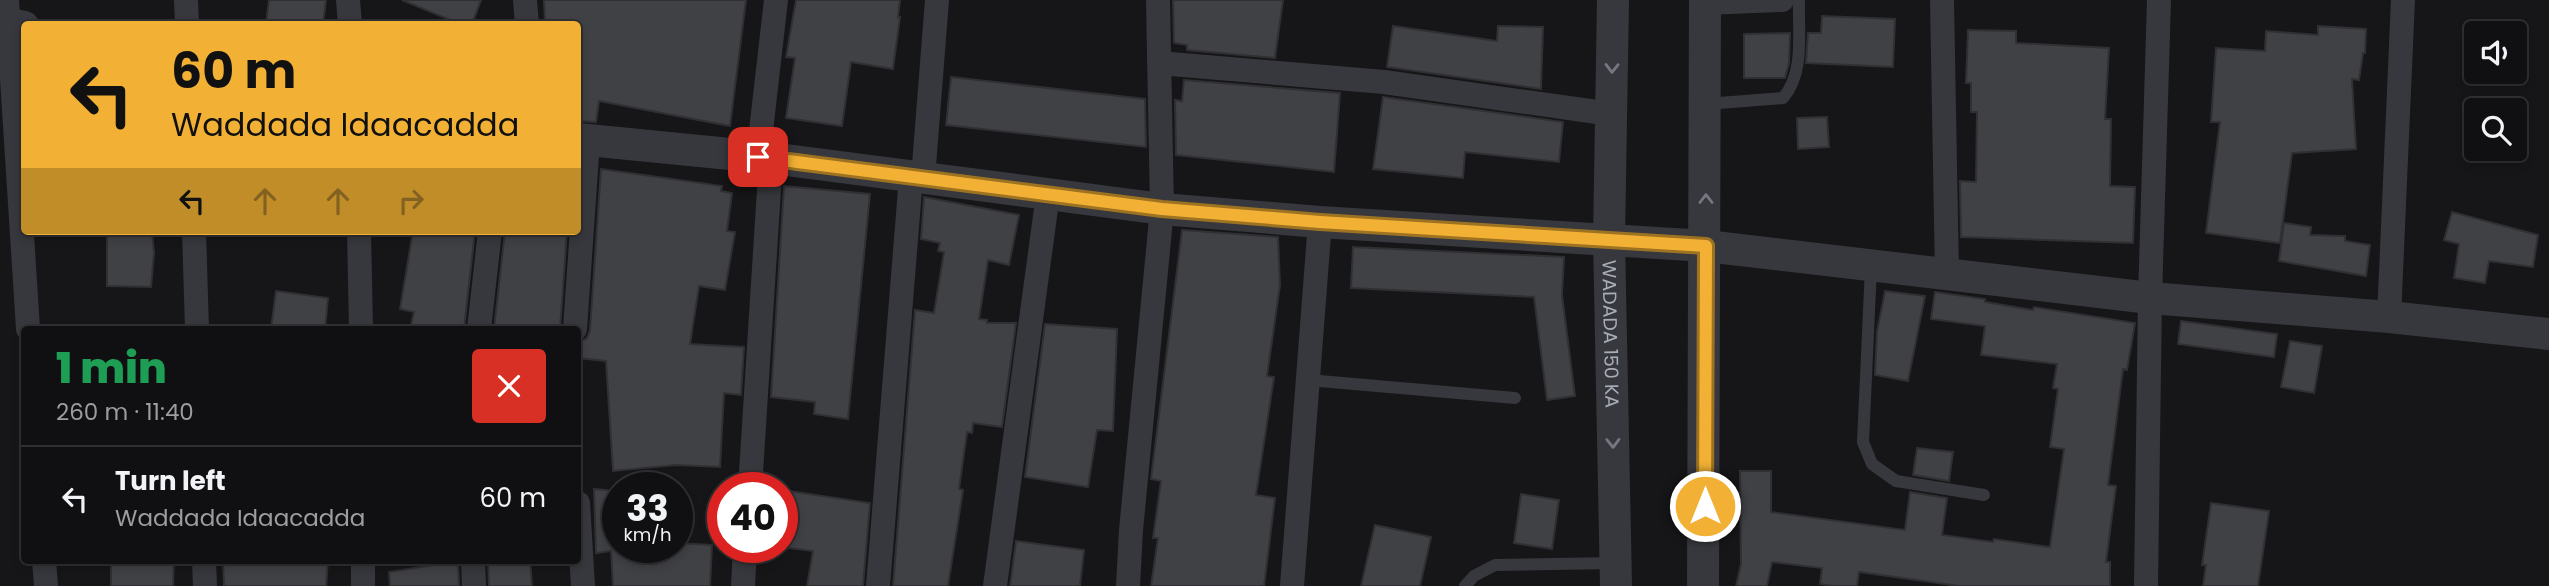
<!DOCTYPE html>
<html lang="en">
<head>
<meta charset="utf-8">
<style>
	:root { --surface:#101012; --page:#19191b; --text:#f1f3f6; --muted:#9c9d9f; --line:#303032 }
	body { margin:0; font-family:Poppins,sans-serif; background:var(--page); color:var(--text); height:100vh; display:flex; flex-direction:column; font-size:26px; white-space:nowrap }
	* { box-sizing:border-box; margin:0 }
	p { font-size:23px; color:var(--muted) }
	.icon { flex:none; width:38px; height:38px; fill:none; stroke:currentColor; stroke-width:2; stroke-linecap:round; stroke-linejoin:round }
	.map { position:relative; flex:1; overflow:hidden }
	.side { position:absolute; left:21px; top:326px; width:560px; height:238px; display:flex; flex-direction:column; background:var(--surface); border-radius:7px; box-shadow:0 4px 10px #0003,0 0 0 2px var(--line) }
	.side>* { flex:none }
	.banner { position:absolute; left:21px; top:21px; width:560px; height:214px; border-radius:7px; box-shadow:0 4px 10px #0003,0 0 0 2px var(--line); background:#f2b134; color:#111; overflow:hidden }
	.buttons { position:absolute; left:2464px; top:21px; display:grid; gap:14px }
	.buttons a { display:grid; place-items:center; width:63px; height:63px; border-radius:7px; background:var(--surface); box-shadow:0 4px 10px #0003,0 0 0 2px var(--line); font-size:35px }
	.speed { position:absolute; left:602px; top:472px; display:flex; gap:14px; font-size:35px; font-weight:700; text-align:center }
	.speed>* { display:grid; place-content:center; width:91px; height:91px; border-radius:50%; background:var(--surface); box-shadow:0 4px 10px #0003,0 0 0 2px var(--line); line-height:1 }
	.speed small { font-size:18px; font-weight:400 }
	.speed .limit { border:10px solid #d22; background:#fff; color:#111 }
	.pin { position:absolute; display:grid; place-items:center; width:60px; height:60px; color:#fff; margin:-30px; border-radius:14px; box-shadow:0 4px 10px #0006 }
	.me { position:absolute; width:77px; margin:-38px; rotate:0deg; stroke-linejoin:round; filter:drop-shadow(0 0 5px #0008) }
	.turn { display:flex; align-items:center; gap:24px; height:147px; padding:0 35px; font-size:32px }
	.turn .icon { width:91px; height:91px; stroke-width:2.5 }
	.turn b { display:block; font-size:49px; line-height:60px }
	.lanes { display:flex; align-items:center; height:66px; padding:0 35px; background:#0003; justify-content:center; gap:35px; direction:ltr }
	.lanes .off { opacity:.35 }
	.round { display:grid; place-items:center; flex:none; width:74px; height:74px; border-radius:7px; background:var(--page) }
	.head { display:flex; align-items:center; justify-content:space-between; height:119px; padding:0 35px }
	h1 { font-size:42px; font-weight:800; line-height:52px; color:#1e9e55 }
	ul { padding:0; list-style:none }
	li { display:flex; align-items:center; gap:21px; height:105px; padding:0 35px; border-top:2px solid var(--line) }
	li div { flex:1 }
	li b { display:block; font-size:26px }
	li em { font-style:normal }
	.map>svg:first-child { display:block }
	.building { fill:#404145; stroke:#303034; stroke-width:2 }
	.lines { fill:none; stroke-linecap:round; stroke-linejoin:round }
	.service { stroke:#37383d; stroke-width:12 }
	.minor { stroke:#37383d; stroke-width:24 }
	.tertiary { stroke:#37383d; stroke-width:32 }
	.oneway { stroke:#757881 }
	.route-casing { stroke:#9d7322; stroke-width:18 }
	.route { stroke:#f2b134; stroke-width:12 }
	.labels { text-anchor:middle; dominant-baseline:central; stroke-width:6; stroke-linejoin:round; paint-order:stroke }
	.street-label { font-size:19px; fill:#a8adb8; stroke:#111113 }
</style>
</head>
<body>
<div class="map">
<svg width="2549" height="586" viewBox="0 0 2549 586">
	<rect width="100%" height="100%" fill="#161618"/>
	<path class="building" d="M269 0H326L323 24H266Z
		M402 0H481L472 24H460Z
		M544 0H746L730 126 599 101 596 122 578 121V24H545Z
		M796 0H900L898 17H900L893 69 851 62 842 126 786 118 795 58 786 57Z
		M1173 0H1283L1275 58 1187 50V45L1174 43Z
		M1822 16 1895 19 1893 67 1806 63 1808 33H1821Z
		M1393 26 1497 41 1498 26 1543 27 1541 89 1387 67Z
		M2318 26 2366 29 2365 53H2363L2359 80 2352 79 2356 149 2292 153 2280 243 2206 233 2220 122H2211L2216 48 2265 51 2266 31 2318 35Z
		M1968 30 2016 31V43L2109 48 2105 119H2111L2110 186 2135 187 2133 243 1961 237 1960 181 1976 182 1977 112H1971V83H1966Z
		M1790 33 1789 63 1785 78H1744V34Z
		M951 77 1145 99 1146 147 946 125Z
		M1184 80 1340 93 1334 172 1176 155 1175 100 1182 101Z
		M1383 97 1563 122 1559 162 1465 152 1463 178 1373 169Z
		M1827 117 1829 147 1798 149 1797 118Z
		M601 169 722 186 721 191 732 193 727 231 735 232 725 290 699 286 690 344 744 347 741 395 724 393 720 467 676 465 613 471 606 361 578 358V343L587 338 590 330Z
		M784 186 870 194 848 419 814 414 815 402 771 397Z
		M924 197 1019 215 1009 265 988 260 979 319 987 320V323H1016L1002 427 973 423 972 433 967 432 959 489 963 490 948 586H893L915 310 934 313 944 252 938 251 940 243 921 239Z
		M2452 212 2538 235 2533 267 2489 261 2485 283 2454 278 2459 244 2444 240Z
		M2284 223 2311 227 2310 235 2345 236V241L2370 245 2366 276 2279 261Z
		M1182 230 1278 237 1280 285 1267 376 1274 377 1256 495 1275 498 1264 586H1151L1158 538H1153L1161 481 1151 479Z
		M107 231H152L154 253 151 287 107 286Z
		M413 231H475L464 329H410L414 312 400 309Z
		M505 231H567L560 329H494Z
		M1353 247 1564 257 1562 295 1575 396 1547 400 1534 297 1351 288Z
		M276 291 328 298 325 329H271Z
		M1885 291 1925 296 1908 381 1875 375 1877 332Z
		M1935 292 1985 299V302L2033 310 2034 307 2135 323 2127 370 2123 369 2108 485 2116 486 2106 562H2110V586H1959L1859 572 1857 586H1833L1820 584 1822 568 1772 562 1767 586H1736L1741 564 1740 471H1771V512L1905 530 1910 492 1947 498 1942 535 1993 542 1994 539 2050 547 2064 449 2050 447 2058 389 2053 388 2057 364 1981 355 1985 326 1931 319Z
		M2181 321 2277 334 2274 357 2178 344Z
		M1045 324 1117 329 1113 431 1097 430 1088 487 1025 477Z
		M2290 341 2322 346 2314 393 2281 387Z
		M1917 448 1953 452 1949 481 1913 475Z
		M594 489 618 491V548H677V543L712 545 710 586H613L611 551 596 553Z
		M782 490 870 503 863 586H807L813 551 782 547Z
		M1521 494 1559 500 1552 549 1514 543Z
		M2211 503 2269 511 2258 586H2203L2206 565H2202Z
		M1375 525 1431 537 1420 586H1361Z
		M1016 541 1084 550 1080 586H1010Z
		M111 560H174L173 586H111Z
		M223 560H328L326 586H224Z
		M488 560H530L532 586H489Z
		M458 561 459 586H390L389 572Z"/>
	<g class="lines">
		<path class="service" d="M1706 104 1783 98C1805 73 1798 32 1799 0
			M1871 267 1863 442 1872 464 1896 481 1984 495
			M1308 380 1515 398
			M1465 586 1474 576 1495 565 1615 563"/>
		<path class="minor" d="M7 0 28 329
			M186 0 187 24
			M348 0 350 24
			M525 0 527 24
			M1942 0 1947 276
			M1705 3 1782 0
			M1159 63 1384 82 1611 114
			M758 157 776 0
			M923 178 937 0
			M194 231 197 329
			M359 231 361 329
			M2389 317 2403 0
			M479 329 490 231
			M575 329 588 141
			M750 488 771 158
			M578 503 583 586
			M44 560 46 586
			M204 560 205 586
			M363 560V586
			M473 560 474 586
			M743 586 745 548
			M878 586 911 177
			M995 586 1048 194
			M1128 586 1131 530 1162 209 1158 0
			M1292 586 1320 222
			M2146 586 2150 298 2159 0"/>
		<g class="tertiary">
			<path id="s1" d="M1613 0 1609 239 1616 586"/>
			<path d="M0 22 24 27"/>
			<path d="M578 139 771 158 1162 209 1320 222 1706 246 2150 298 2389 317 2549 334"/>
			<path d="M1703 586 1705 0"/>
		</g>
	</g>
	<defs><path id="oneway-chevron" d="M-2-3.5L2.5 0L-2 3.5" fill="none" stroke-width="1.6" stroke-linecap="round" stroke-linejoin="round" transform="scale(1.75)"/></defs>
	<g class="oneway">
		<use href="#oneway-chevron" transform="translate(1612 68) rotate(91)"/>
		<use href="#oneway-chevron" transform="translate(1706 199) rotate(-90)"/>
		<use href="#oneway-chevron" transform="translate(1613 443) rotate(89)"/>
	</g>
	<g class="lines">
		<defs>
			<path id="route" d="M758 157 1162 209 1320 222 1706 246 1705 506"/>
		</defs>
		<use href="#route" class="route-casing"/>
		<use href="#route" class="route"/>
	</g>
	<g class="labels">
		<g class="street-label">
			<text stroke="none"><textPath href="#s1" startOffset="334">WADADA 150 KA</textPath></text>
		</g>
	</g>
</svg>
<div class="buttons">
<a><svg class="icon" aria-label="sound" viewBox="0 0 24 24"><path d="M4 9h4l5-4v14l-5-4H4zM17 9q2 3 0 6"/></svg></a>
<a><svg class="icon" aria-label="search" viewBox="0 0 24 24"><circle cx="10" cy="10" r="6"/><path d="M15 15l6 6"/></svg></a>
</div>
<div class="speed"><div>33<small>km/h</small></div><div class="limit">40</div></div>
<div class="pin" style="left:758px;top:157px;background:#d93025"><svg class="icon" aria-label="arrive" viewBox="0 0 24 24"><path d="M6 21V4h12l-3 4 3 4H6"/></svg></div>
<svg class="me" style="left:1705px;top:506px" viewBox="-20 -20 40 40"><circle r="17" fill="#f2b134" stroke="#fff" stroke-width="3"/><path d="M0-11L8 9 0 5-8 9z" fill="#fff"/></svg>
<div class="banner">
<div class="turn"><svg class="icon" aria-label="left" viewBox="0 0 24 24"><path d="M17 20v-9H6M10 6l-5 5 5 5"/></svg><div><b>60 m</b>Waddada Idaacadda</div></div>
<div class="lanes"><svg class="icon" aria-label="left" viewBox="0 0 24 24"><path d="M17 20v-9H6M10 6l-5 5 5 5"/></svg><svg class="icon off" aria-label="ahead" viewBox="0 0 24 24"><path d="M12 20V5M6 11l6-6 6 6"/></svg><svg class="icon off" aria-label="ahead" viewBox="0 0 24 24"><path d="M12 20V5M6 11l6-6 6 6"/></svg><svg class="icon off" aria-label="right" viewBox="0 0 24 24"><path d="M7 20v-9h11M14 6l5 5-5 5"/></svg></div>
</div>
<section class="side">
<div class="head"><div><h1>1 min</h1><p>260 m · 11:40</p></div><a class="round" style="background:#d93025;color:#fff"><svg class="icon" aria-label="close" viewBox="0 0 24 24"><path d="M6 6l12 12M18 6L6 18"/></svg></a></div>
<ul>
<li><svg class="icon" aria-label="left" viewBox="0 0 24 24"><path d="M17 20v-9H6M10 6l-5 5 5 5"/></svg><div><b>Turn left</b><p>Waddada Idaacadda</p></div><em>60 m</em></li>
</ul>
</section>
</div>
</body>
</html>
